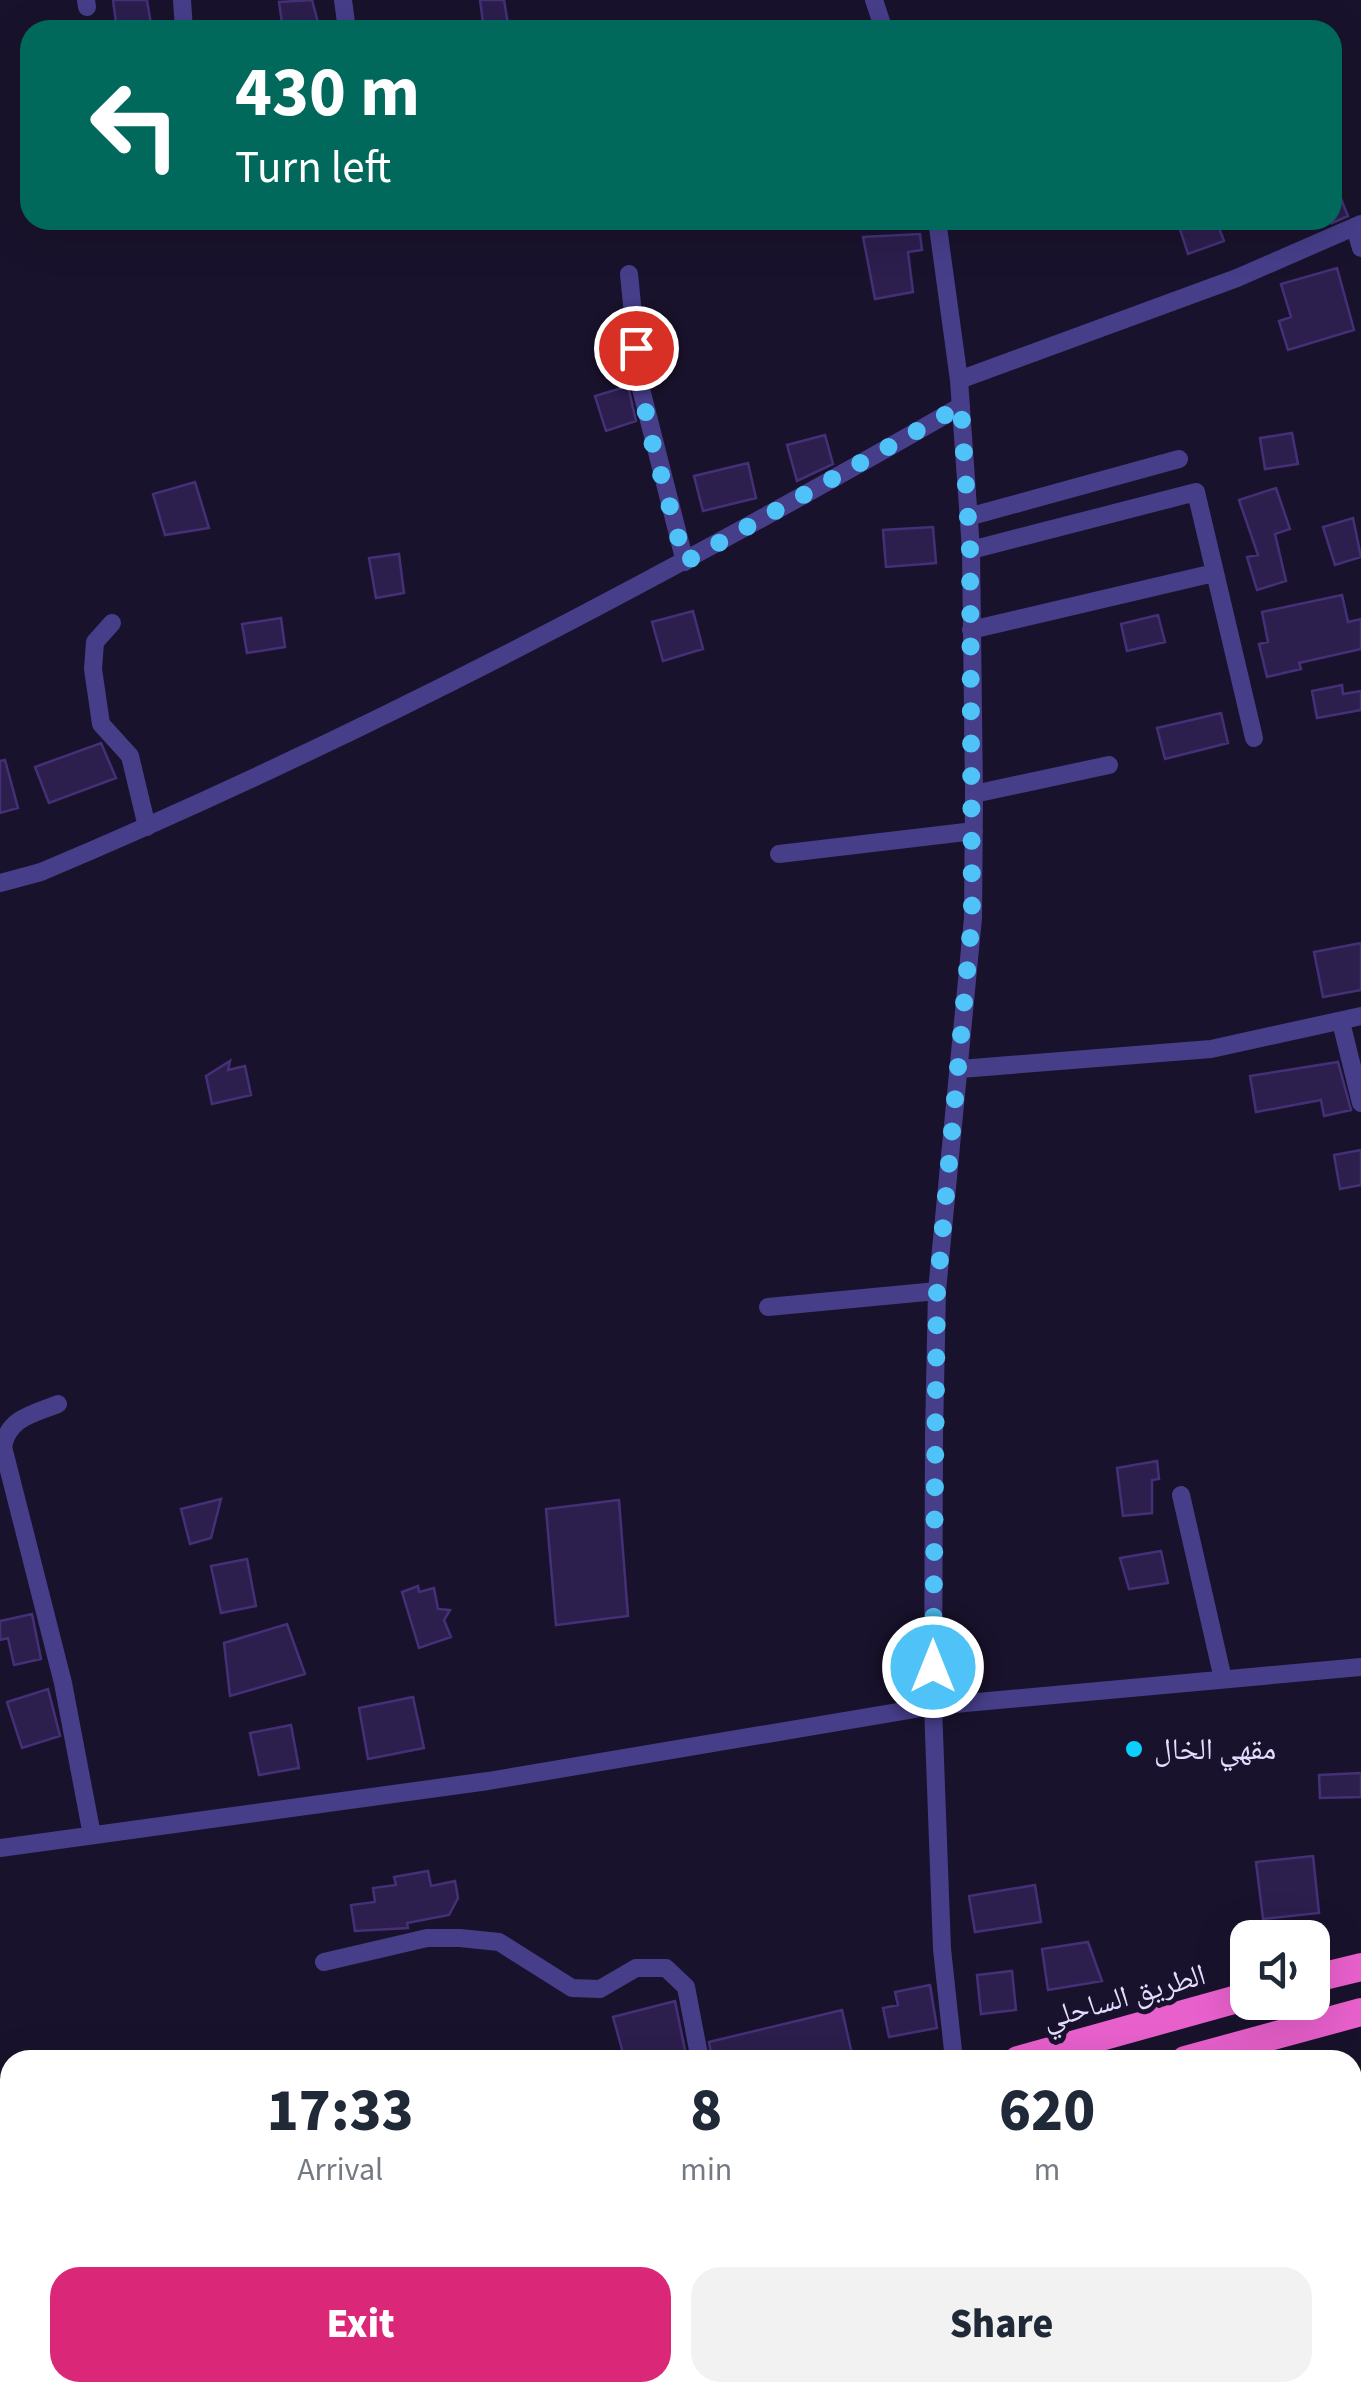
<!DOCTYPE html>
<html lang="en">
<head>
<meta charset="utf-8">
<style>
	:root { --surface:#fff; --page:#f2f2f3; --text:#1f2937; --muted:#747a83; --accent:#db2777 }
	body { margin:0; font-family:"Source Sans 3","Noto Naskh Arabic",sans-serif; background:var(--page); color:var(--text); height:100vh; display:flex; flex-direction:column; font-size:38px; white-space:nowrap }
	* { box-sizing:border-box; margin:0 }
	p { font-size:32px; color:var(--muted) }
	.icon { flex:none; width:55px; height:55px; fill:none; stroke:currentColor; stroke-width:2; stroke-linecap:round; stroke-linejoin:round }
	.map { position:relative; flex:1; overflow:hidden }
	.panel { position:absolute; left:0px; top:2050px; width:1362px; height:352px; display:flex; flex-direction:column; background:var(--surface); border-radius:30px 30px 0 0; box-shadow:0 10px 40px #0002 }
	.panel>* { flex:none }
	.top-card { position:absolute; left:20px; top:20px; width:1322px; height:210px; border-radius:30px; box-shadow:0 10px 40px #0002; background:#00695c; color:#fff; overflow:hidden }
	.buttons { position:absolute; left:1230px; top:1920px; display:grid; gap:20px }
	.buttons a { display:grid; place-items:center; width:100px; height:100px; border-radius:20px; background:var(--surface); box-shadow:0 10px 40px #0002; font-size:50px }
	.pin { position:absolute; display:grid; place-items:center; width:85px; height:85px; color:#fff; margin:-42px; border:5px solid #fff; border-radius:50%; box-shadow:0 2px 10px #0007 }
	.me { position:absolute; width:110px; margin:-55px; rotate:0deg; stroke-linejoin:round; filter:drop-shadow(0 0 8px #0008) }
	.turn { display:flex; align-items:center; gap:35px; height:210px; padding:0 50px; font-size:45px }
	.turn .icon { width:130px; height:130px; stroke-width:2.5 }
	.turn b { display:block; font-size:70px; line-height:85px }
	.eta { display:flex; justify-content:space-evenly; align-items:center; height:170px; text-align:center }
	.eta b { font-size:60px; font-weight:800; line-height:70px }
	.button { display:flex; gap:20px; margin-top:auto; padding:20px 50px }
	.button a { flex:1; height:115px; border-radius:30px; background:var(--accent); color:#fff; font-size:40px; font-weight:800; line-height:115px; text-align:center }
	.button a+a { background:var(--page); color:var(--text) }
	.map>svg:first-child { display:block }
	.building { fill:#2c1e4d; stroke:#453078; stroke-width:2.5 }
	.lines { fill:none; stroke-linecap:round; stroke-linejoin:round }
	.service { stroke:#473e8a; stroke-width:9 }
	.minor { stroke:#473e8a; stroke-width:18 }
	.trunk { stroke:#e860cc; stroke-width:28 }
	.route { stroke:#4fc3f7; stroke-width:18; stroke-dasharray:0 32.4 }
	.poi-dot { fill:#0ccffc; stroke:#19122c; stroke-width:4 }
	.labels { text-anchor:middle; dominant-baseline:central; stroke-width:10; stroke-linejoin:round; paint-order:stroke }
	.poi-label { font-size:30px; fill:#e4ddff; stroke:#19122c; text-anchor:start }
	.street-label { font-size:30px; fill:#e4ddff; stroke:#19122c }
</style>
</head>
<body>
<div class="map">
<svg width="1361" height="2402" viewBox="0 0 1361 2402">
	<rect width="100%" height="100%" fill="#19122c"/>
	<path class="building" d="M113 0H147L152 30H117Z
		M312 0 320 30H283L279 2Z
		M480 0H504L509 30H484Z
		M1333 179 1348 216 1332 223V179Z
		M1177 220H1216L1224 241 1188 254Z
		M920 234 922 250 908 252 913 292 875 299 863 237Z
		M1337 268 1354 330 1288 350 1279 321 1291 317 1281 284Z
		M628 386 636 421 606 431 595 396Z
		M1292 433 1298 464 1265 469 1260 438Z
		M825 435 833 464 797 481 787 445Z
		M748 463 756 498 703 511 694 476Z
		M195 482 209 528 165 535 153 494Z
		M1276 488 1290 529 1275 534 1286 581 1257 590 1247 557 1258 555 1239 500Z
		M1353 518 1361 557 1335 565 1323 527Z
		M933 527 936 563 886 567 883 530Z
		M399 554 404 593 376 598 369 558Z
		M1342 595 1348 622 1361 619V649L1299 663 1301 669 1267 677 1259 644 1268 642 1262 612Z
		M693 611 703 649 663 661 652 622Z
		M1158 615 1165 642 1127 651 1121 624Z
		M281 618 285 647 247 653 242 624Z
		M1342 685 1343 694 1361 691V710L1317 718 1312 691Z
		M1221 713 1228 743 1165 759 1157 728Z
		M101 743 116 778 49 803 35 767Z
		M5 760 18 808 0 813V761Z
		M1361 943V990L1323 997 1314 952Z
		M230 1061 228 1070 245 1066 251 1095 212 1104 206 1076Z
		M1338 1062 1351 1110 1324 1116 1321 1100 1256 1112 1250 1076Z
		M1361 1150V1185L1340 1189 1334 1155Z
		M1157 1461 1159 1479 1152 1480V1513L1123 1516 1117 1468Z
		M221 1499 211 1538 190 1544 181 1509Z
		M619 1500 628 1616 556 1625 546 1509Z
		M1161 1551 1168 1583 1129 1589 1120 1558Z
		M247 1559 256 1606 221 1613 211 1566Z
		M418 1586 419 1592 434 1588 438 1609 450 1610 444 1620 451 1637 419 1648 402 1592Z
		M32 1614 41 1659 14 1665 8 1638 0 1640V1621Z
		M287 1624 305 1674 230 1696 224 1643Z
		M48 1689 60 1736 22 1748 7 1702Z
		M413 1697 424 1748 368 1759 359 1708Z
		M291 1725 299 1768 259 1775 250 1733Z
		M1361 1773V1797L1320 1798 1319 1775Z
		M1313 1856 1319 1913 1263 1919 1256 1862Z
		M428 1871 431 1886 455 1881 458 1898 449 1915 407 1923 408 1928 355 1931 351 1905 375 1902 373 1888 396 1885 394 1877Z
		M1035 1885 1041 1922 975 1932 969 1896Z
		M1088 1942 1102 1981 1048 1990 1042 1949Z
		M1012 1971 1016 2010 981 2014 977 1975Z
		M930 1985 937 2028 889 2037 883 2008 898 2005 895 1992Z
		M675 2001 687 2060H625L613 2017Z
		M842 2010 852 2054 827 2060H712L709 2042Z"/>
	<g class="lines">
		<path class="service" d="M1335 2392 1336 2402"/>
		<path class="minor" d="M86 0 87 7
			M182 0 184 30
			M343 0 347 30
			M874 0 884 30
			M937 220 959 380 971 550 974 794 973 918 937 1291 934 1435 933 1706 942 1949 954 2060
			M1355 227 1361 248
			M629 274 640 385 685 562
			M959 380 1237 278 1361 224
			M968 517 1179 459
			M971 550 1196 492 1254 738
			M112 623 95 642 93 669 101 724 130 756 147 827
			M971 630 1214 573
			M974 794 1109 765
			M779 854 974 831
			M0 883 41 872C359 738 662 578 961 406
			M1341 1022 1361 1103
			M960 1069 1211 1049 1361 1016
			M768 1307 937 1291
			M58 1404C33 1414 8 1418 3 1447L63 1683 92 1835
			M1181 1495 1223 1679
			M0 1848 488 1781 933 1706 1361 1667
			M324 1962 427 1938H460L499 1942 572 1988 600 1989 636 1968H666L686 1987 700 2060
			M1035 2392 1037 2402"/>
		<path class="trunk" d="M1312 1979 1361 1967
			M1018 2060 1248 1996
			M1185 2060 1361 2012
			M0 2332 10 2330
			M0 2379 10 2376"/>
	</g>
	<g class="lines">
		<path class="route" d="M636 348 648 427 685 562 961 406 970 550 972 918 937 1291 933 1667"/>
	</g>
	<circle class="poi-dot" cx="1134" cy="1749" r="10"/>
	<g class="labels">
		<g class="poi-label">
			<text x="1154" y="1749">مقهي الخال</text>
		</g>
		<g class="street-label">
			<text transform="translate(1124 1997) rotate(-16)">الطريق الساحلي</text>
		</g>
	</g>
</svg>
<div class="buttons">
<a><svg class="icon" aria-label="sound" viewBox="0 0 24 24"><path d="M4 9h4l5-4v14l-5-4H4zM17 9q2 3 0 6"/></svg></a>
</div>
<div class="pin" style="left:636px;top:348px;background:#d93025"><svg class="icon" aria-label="arrive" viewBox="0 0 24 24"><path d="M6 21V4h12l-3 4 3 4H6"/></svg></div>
<svg class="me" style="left:933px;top:1667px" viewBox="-20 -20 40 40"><circle r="17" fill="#4fc3f7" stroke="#fff" stroke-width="3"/><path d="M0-11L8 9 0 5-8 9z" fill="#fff"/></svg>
<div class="top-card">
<div class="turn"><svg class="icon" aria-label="left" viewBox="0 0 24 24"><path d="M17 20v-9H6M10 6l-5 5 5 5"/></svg><div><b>430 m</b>Turn left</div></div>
</div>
<section class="panel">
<div class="eta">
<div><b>17:33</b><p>Arrival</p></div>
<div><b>8</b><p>min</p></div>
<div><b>620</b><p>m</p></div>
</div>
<div class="button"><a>Exit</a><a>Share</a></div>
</section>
</div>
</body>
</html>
